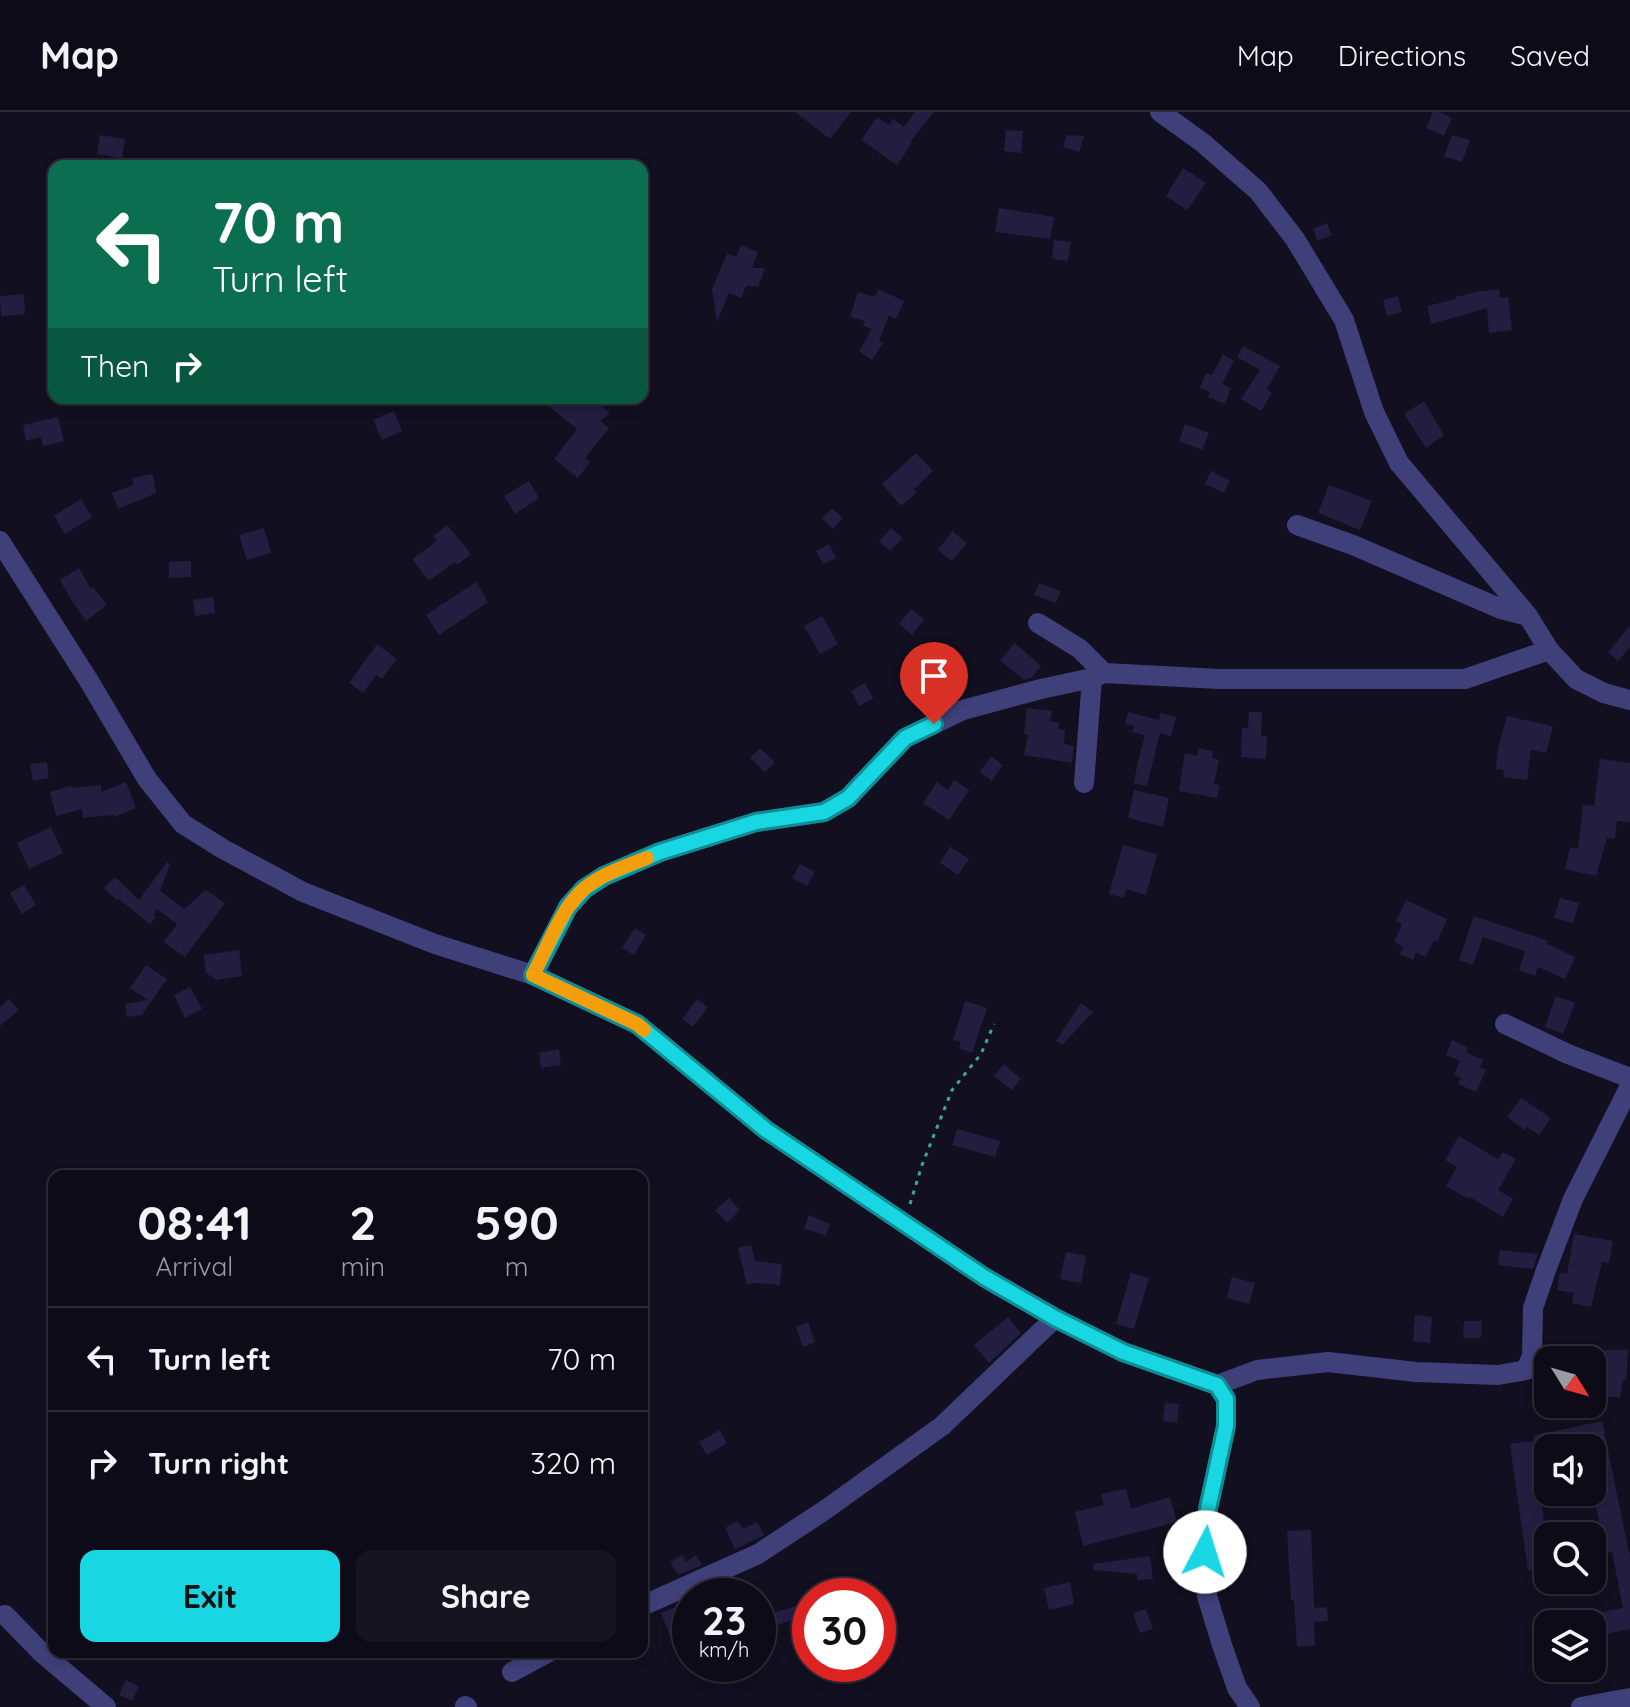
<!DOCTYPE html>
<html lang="en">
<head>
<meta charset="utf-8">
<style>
	:root { --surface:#0e0b18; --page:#171421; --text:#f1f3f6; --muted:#9b9ba2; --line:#2e2b37; --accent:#18d7e2 }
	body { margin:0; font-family:Quicksand,sans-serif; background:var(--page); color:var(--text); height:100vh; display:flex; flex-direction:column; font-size:30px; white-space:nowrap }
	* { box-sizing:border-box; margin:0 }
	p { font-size:26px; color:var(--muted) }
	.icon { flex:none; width:44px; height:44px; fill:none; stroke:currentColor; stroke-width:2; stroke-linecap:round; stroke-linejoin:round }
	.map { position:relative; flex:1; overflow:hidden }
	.details { position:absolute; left:48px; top:1058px; width:600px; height:488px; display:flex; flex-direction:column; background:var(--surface); border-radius:16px; box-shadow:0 4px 12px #0003,0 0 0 2px var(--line) }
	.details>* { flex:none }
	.hud { position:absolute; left:48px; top:48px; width:600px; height:244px; border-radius:16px; box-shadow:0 4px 12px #0003,0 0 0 2px var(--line); background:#0b6e4f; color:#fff; overflow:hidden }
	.needle { width:52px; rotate:127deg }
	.controls { position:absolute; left:1534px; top:1234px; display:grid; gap:16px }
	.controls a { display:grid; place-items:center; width:72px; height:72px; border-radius:16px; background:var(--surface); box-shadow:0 4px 12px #0003,0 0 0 2px var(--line); font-size:40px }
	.speed { position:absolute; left:672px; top:1466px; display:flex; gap:16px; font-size:40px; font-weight:700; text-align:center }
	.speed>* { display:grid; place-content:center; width:104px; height:104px; border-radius:50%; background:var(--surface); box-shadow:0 4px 12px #0003,0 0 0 2px var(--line); line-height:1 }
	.speed small { font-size:20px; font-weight:400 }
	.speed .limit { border:12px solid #d22; background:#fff; color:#111 }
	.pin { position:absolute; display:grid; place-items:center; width:68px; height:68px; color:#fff; margin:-82px -34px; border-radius:50% 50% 50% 0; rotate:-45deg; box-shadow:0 0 8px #0007 }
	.pin .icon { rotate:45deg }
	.me { position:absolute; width:88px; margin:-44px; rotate:5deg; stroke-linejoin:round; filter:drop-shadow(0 0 6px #0008) }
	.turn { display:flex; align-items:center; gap:28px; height:168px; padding:0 32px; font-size:36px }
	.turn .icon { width:104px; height:104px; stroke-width:2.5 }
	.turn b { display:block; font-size:56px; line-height:68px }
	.then { display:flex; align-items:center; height:76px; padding:0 32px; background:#0003; gap:16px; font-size:30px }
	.eta { display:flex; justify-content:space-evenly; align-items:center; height:136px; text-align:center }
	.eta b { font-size:48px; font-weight:700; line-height:56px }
	.primary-button { display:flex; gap:16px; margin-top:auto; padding:16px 32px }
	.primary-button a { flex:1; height:92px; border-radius:16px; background:var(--accent); color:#111; font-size:32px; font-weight:700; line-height:92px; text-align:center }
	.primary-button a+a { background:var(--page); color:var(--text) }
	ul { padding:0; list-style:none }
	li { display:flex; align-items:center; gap:24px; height:104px; padding:0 32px; border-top:2px solid var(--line) }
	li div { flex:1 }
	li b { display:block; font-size:30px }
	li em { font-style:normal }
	header { display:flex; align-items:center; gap:48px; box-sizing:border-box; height:112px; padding:0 40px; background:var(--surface); border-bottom:2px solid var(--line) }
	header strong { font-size:38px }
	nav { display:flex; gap:44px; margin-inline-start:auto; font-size:28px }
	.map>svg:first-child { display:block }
	.building { fill:#231e3f }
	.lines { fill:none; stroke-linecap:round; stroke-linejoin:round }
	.path { stroke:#3ba79b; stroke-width:3; stroke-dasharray:4 6; stroke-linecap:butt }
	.minor { stroke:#3f407a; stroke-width:20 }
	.route-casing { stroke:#108c93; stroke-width:20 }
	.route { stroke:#18d7e2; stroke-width:14 }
	.slow { stroke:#f59e0b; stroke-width:14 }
</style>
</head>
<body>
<header>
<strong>Map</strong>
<nav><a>Map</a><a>Directions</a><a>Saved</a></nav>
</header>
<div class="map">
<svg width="1630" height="1595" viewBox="0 0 1630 1595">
	<rect width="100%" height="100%" fill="#120f20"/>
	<path class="building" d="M795 0H851L830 27Z
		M915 0H934L910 30 912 31 897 53 861 28 877 5 889 13 893 7 904 15Z
		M1433 0H1440L1452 6 1444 24 1426 16Z
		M1006 18 1023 19 1021 41 1004 39Z
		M100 23 125 27 122 46 97 42Z
		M1067 23 1084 24 1079 40 1063 35Z
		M1452 23 1470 28 1462 50 1444 44Z
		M1183 56 1206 71 1187 98 1166 84Z
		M999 96 1054 105 1050 127 995 120Z
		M1327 111 1332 123 1317 129 1313 117Z
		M1054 128 1071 130 1068 149 1052 147Z
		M741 133 758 140 752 156H765L758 175 746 174 741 186 729 181 717 210 712 177 727 142 736 145Z
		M878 177 904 189 896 207 889 203 879 229 883 231 872 248 859 239 872 217 863 214 865 209 850 205 858 180 875 185Z
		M1499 177 1500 186 1508 185 1512 218 1489 221 1487 196 1431 212 1427 194 1456 187 1455 185 1477 180Z
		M24 182 25 202 1 204 0 184Z
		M1398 184 1402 200 1387 204 1383 188Z
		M1243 234 1280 254 1267 277 1272 281 1261 299 1241 287 1260 258 1237 245Z
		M1223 242 1234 249 1222 272 1231 276 1225 292 1208 285 1210 280 1200 276 1206 261 1212 263Z
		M539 286H591L610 301 600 309 609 316 585 346 590 350 578 366 554 347 577 317Z
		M1424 289 1444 323 1426 336 1404 302Z
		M394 299 402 319 382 328 373 308Z
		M58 305 64 329 43 334 41 325 26 329 23 313Z
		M1185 312 1209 321 1202 338 1179 329Z
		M916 341 933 359 914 377 917 380 901 394 882 372Z
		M1211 359 1230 369 1224 381 1205 372Z
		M153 362 156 381 118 397 112 381 133 373 132 366Z
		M529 369 539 386 515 402 504 384Z
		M1329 373 1372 389 1360 418 1318 401Z
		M81 387 92 405 65 422 54 404Z
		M832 396 843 406 833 417 822 407Z
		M447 413 471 442 457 453 455 450 429 469 412 447 437 429 433 424Z
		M264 416 271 441 247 448 239 423Z
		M891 416 903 426 890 439 879 429Z
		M952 419 967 431 952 449 938 438Z
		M829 432 836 446 823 452 816 439Z
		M191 449V465L169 466V450Z
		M79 456 91 477 93 475 107 493 86 509 73 491 60 468Z
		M476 470 488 490 439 523 426 503Z
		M1039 471 1061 479 1056 491 1034 483Z
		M213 485 215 501 195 504 193 488Z
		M911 497 924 507 912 523 899 512Z
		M822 504 838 532 820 542 804 514Z
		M1630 514V535L1618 549 1608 540Z
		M1015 531 1041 554 1031 566 1024 568 1000 548Z
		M377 532 397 547 382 567 376 563 363 581 349 571Z
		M865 571 873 586 859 594 851 579Z
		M1027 596 1052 599 1050 609 1059 611 1058 617 1065 618 1064 632 1074 634 1072 651 1024 643 1028 623 1024 622Z
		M1128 600 1159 608 1160 601 1176 605 1171 624 1160 621 1147 674 1134 672 1138 649 1145 623 1132 620 1134 614 1125 612Z
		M1249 600H1262L1261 624H1267L1266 647 1241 645 1242 616H1248Z
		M1507 604 1553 614 1546 641 1531 638 1527 668 1503 665 1504 658 1496 657 1498 637Z
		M760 636 775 650 765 660 750 646Z
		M1198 636 1213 639 1212 646 1219 648 1214 672 1220 673 1217 686 1179 679 1185 641 1197 644Z
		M991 644 1003 653 992 669 980 660Z
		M1600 647 1630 651V710L1617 709 1615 727 1607 726 1596 764 1565 757 1570 735 1578 737 1583 693 1594 694Z
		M47 650 49 666 33 669 30 652Z
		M954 668 969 678 949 708 923 691 937 670 948 678Z
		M126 670 136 696 114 705V703L83 706 82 697 56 704 50 680 71 674 72 676 101 673V680Z
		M1134 678 1169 686 1163 715 1128 706Z
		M51 715 63 741 29 757 17 731Z
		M1123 733 1157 742 1146 783 1126 777 1124 786 1109 782Z
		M950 735 969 747 958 763 940 751Z
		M167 750 170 752 160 779 184 797 206 778 225 791 185 845 164 830 177 812 157 797 153 802 156 805 150 812 119 787 118 789 104 776 115 765 139 788Z
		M800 752 815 760 807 774 792 766Z
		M24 773 36 793 22 802 10 781Z
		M1560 786 1579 791 1573 811 1554 806Z
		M1406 788 1447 807 1437 830 1434 828 1426 845 1416 840 1413 848 1400 842 1403 835 1394 830 1402 812 1396 809Z
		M1474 804 1548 829 1547 832 1575 845 1565 867 1538 855 1535 864 1519 858 1525 839 1483 825 1473 853 1459 848Z
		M635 816 646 823 634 843 622 836Z
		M239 838 242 864 216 868 206 861 204 843Z
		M146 853 167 867 142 903 127 905 125 892 148 888 130 876Z
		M190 875 202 897 185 906 174 883Z
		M1556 884 1575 891 1563 922 1545 915Z
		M9 887 19 898 0 914V895Z
		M697 887 708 895 693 915 682 907Z
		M965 889 987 896 972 941 959 936 961 930 953 928Z
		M1081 891 1093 900 1062 933 1056 929Z
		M1452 928 1468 936 1466 940 1483 948 1480 955 1486 958 1476 980 1458 972 1461 966 1454 963 1460 949 1446 943Z
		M559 937 561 953 541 956 539 941Z
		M1004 952 1021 967 1012 978 994 964Z
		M1521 986 1551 1006 1539 1023 1527 1015 1525 1018 1507 1005Z
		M957 1017 1000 1029 995 1045 952 1033Z
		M1459 1024 1498 1047 1503 1040 1516 1047 1498 1078 1513 1087 1503 1105 1470 1085 1469 1087 1446 1074 1457 1055 1445 1048Z
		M729 1086 740 1098 727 1111 715 1098Z
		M809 1103 830 1112 826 1124 804 1116Z
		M1574 1122 1613 1129 1609 1151 1602 1150 1591 1195 1572 1191 1574 1181 1557 1178 1560 1160 1567 1162Z
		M751 1133 755 1149 782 1152 780 1173 754 1171 747 1173 738 1136Z
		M1500 1138 1538 1142 1533 1157 1498 1153Z
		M1066 1140 1086 1144 1081 1171 1060 1167Z
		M1131 1161 1149 1166 1134 1217 1116 1212Z
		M1232 1165 1255 1171 1249 1192 1227 1186Z
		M1415 1203 1432 1205 1430 1231 1413 1229Z
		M1008 1205 1021 1221 989 1251 974 1233Z
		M1464 1209H1482L1481 1226H1463Z
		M808 1210 815 1230 803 1235 796 1215Z
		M1605 1238H1628L1626 1268H1623L1620 1285H1592V1258H1605Z
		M1165 1291 1179 1292 1177 1311 1163 1309Z
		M1602 1309 1630 1446V1517L1592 1525V1502L1623 1496 1612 1440 1592 1444V1423L1601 1421 1592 1373V1336H1548V1364L1541 1365 1538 1347 1533 1348 1537 1380H1540L1548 1437V1457L1528 1459 1510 1332 1534 1329 1533 1324Z
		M720 1318 727 1331 707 1343 699 1330Z
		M1126 1377 1131 1397 1170 1385 1177 1410 1083 1434 1075 1400 1104 1393 1101 1382Z
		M738 1409 743 1417 757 1410 764 1423 735 1437 725 1416Z
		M1311 1418 1314 1496 1327 1495 1328 1509 1314 1510 1315 1533 1297 1535 1294 1488H1291L1287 1419Z
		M682 1443 686 1450 696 1443 702 1453 678 1463 670 1450Z
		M1150 1444 1153 1467 1137 1468V1462L1093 1458V1452Z
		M1070 1470 1074 1492 1049 1498 1044 1476Z
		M677 1494 687 1520 671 1527 661 1501Z
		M796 1494 800 1506 763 1517 759 1505Z
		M1146 1497 1153 1517 1140 1521 1133 1501Z
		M126 1568 139 1575 132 1589 119 1583Z"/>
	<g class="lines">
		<path class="path" d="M910 1092 922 1053 952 978 981 942 994 912"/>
		<path class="minor" d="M1160 0 1203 31 1258 79 1295 127 1344 208 1374 300 1399 351 1528 504 1549 538 1576 567 1604 581 1630 588
			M1297 413 1353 433 1501 497 1528 504
			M0 429 89 569 147 667 183 712 223 737 303 780 435 832 533 863 637 912 766 1018 984 1165 1055 1206 1123 1240 1217 1273 1226 1287V1314L1208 1397 1205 1440 1207 1484 1222 1533 1237 1576 1250 1595
			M1038 511 1080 537 1104 561
			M1084 671 1092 566
			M533 863 568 795 584 777 604 764 660 740 756 710 824 700 848 686 905 626 963 598 1041 577 1092 566 1104 561 1219 567H1465L1549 538
			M1505 912 1568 942 1630 966
			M1217 1273 1257 1258 1328 1250 1416 1260 1498 1263 1526 1258 1532 1244 1533 1196 1546 1158 1573 1087 1630 974
			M642 1494 758 1442 825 1398 942 1314 1055 1206
			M5 1503 41 1540 106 1595
			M512 1560 549 1540
			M465 1594 467 1595
			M1581 1595 1630 1586"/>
	</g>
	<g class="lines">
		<defs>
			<path id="route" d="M934 612 905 626 848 686 824 700 756 710 660 740 604 764 584 777 568 795 533 863 637 912 766 1018 984 1165 1055 1206 1123 1240 1217 1273 1226 1287V1314L1208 1397 1205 1440"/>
		</defs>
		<use href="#route" class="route-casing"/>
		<use href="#route" class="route"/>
		<path class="slow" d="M644 918 637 912 533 863C547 836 561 796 585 776 602 762 626 754 647 746"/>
	</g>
</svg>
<div class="controls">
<a><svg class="needle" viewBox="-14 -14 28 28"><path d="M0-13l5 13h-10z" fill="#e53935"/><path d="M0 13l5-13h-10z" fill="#9b9ba2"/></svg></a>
<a><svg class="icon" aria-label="sound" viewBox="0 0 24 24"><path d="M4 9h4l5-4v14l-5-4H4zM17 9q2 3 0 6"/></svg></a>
<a><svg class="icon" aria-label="search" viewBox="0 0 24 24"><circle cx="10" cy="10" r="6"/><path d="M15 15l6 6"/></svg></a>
<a><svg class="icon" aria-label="layers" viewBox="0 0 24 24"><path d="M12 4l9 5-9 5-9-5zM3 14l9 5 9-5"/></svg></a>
</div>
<div class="speed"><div>23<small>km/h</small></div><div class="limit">30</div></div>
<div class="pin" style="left:934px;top:612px;background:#d93025"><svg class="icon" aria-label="arrive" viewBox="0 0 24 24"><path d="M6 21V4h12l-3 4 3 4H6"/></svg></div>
<svg class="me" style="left:1205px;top:1440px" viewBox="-20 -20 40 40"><circle r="19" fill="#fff"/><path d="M0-13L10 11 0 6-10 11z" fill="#18d7e2"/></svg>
<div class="hud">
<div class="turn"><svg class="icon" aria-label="left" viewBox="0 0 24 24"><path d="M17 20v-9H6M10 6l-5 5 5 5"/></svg><div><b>70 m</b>Turn left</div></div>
<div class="then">Then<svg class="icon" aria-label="right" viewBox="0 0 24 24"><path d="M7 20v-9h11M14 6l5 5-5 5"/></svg></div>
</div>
<section class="details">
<div class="eta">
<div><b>08:41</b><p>Arrival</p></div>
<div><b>2</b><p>min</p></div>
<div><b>590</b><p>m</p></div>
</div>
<ul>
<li><svg class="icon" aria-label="left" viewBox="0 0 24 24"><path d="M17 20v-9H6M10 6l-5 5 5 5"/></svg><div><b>Turn left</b></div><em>70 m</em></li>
<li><svg class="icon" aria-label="right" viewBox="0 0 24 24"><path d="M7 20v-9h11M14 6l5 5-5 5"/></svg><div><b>Turn right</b></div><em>320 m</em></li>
</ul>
<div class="primary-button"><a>Exit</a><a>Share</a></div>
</section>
</div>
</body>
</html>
